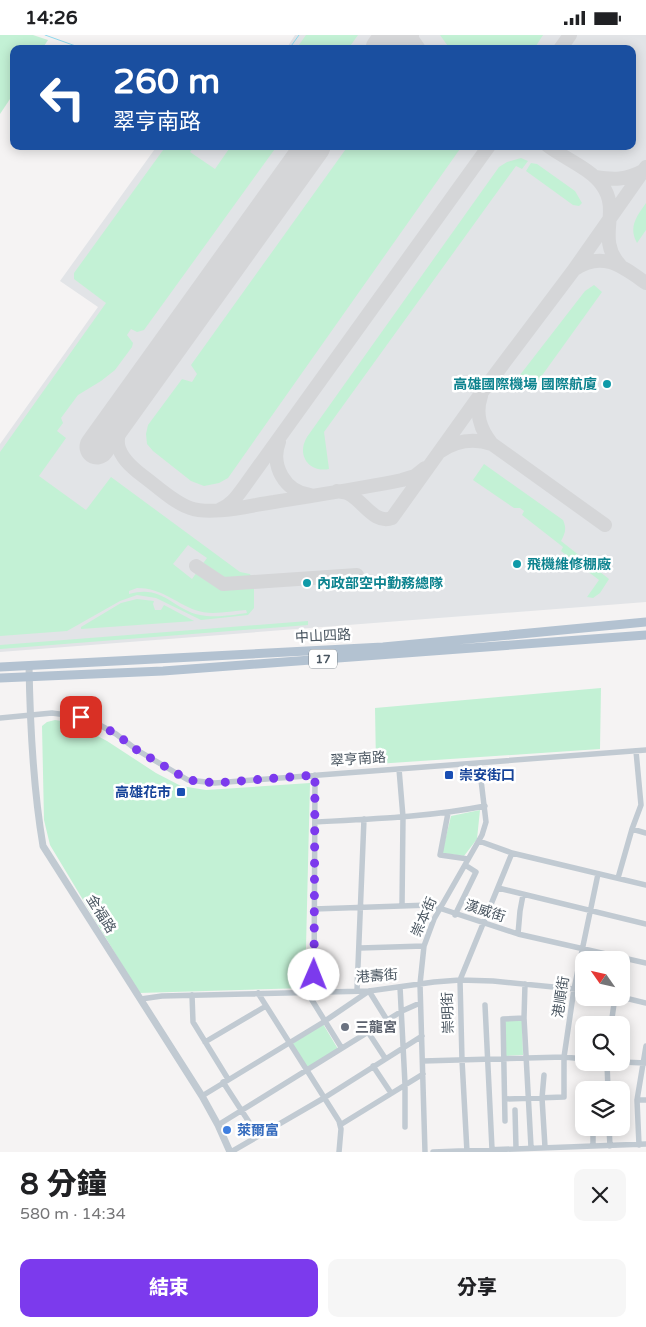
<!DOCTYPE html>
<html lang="zh-TW">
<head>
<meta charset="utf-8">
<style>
	:root { --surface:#fff; --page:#f6f6f6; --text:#202124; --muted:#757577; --accent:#7c3aed }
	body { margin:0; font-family:"Varela Round","Noto Sans TC",sans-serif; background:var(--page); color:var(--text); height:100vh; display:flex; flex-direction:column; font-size:19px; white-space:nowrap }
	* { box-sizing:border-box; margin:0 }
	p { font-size:16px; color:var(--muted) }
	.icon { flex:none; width:28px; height:28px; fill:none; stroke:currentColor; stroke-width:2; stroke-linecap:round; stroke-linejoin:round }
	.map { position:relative; height:1117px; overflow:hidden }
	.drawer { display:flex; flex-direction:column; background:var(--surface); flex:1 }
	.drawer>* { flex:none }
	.top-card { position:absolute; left:10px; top:10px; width:626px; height:105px; border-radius:10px; box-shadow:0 2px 12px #0003; background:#1a4fa0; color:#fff; overflow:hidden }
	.needle { width:32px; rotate:304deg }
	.fabs { position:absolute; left:575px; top:916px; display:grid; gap:10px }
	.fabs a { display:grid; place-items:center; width:55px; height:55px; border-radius:10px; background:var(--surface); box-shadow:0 2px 12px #0003; font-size:25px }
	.pin { position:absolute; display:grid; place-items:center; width:42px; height:42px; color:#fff; margin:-21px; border-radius:10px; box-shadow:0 2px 8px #0006 }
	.me { position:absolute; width:55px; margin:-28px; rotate:1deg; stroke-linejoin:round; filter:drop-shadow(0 0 4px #0008) }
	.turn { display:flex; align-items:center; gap:18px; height:105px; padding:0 20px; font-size:22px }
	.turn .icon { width:65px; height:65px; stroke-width:2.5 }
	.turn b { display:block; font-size:35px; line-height:42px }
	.round { display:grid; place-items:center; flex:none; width:52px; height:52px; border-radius:10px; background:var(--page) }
	.overview { display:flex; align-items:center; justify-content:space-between; height:85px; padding:0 20px }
	h1 { font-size:30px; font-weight:800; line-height:38px }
	.button { display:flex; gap:10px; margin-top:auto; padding:10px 20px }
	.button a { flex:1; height:58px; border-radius:10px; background:var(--accent); color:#fff; font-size:20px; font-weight:800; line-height:58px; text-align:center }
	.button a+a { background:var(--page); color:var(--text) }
	.status { display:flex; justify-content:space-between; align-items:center; height:35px; padding:0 25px; background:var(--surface); direction:ltr }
	.status svg { height:14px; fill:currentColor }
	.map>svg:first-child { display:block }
	.airport { fill:#e2e4e7 }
	.green { fill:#c3f1d5; fill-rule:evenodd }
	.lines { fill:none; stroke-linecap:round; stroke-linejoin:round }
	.stream { stroke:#90daee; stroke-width:1 }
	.taxiway { stroke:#d5d6d8; stroke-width:14 }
	.runway { stroke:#d5d6d8; stroke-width:35 }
	.minor { stroke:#c1cad2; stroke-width:5.5 }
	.tertiary { stroke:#c1cad2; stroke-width:7 }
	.primary { stroke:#b3c2d1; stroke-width:9 }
	.route { stroke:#7c3aed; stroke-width:9; stroke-dasharray:0 16.2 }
	.culture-dot { fill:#0f9aa8; stroke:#fff; stroke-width:2 }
	.transit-dot { fill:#1a4fb4; stroke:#fff; stroke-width:2 }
	.worship-dot { fill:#6b7280; stroke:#fff; stroke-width:2 }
	.shop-dot { fill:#3f7fe0; stroke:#fff; stroke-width:2 }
	.labels { text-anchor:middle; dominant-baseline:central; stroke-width:5; stroke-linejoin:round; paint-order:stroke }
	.shield { fill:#fff; stroke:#808990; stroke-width:1 }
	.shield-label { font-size:12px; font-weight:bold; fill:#4a5661 }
	.culture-label { font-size:14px; font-weight:bold; fill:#0d838f; stroke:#fff; text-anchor:start }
	.street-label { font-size:14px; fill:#4a5661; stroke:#fff }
	.transit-label { font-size:14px; font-weight:bold; fill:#164399; stroke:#fff; text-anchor:start }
	.worship-label { font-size:14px; font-weight:bold; fill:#5b616d; stroke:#fff; text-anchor:start }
	.shop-label { font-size:14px; font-weight:bold; fill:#366cbe; stroke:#fff; text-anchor:start }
</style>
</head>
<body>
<div class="status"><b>14:26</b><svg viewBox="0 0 49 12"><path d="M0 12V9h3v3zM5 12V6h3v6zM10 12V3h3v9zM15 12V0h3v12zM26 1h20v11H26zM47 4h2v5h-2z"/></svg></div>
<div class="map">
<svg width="646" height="1117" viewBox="0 0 646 1117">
	<rect width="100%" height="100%" fill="#f5f3f3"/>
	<path class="airport" d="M295 0H646V567L0 617V409L98 272 60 246 157 111H632V14H286Z"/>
	<path class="green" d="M0 0H33L48 5 42 14H14V58L0 79Z
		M306 0H358L348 14H296Z
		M440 0H543L534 14H450Z
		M166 111H194L190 117 215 134 231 111H277L144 295 137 297 131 294 127 300 133 308 132 312 115 335 101 346 78 360 61 383 63 388 57 396 66 403 39 441 86 475 111 442 240 537 250 539 252 543 223 545 201 531 207 523 188 510 173 529 192 544 197 537 221 552 252 551 254 553V573L248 580 201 585 156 563 137 560 120 566 67 596 0 601V417L106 268 74 244V238ZM137 553C161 553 174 567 195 575 210 581 230 576 246 575L247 578C233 580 214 583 200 580 172 574 163 549 129 559V556Z
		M348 111H462L228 443 219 448 204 451 191 446 153 416 147 409 146 399 148 390 182 344 192 347 197 339 191 330Z
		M521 123 528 126 522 134 516 131 324 397 329 434C309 438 296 420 307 402L499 132 507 127Z
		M531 128 537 129 575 156 582 168 579 171 573 170 526 136Z
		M646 168V195L637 208C628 192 637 181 646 168Z
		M594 250 602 257 533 353 526 355 513 349 585 256Z
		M484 429 563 485C567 494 565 498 561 506L609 544 600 558 593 563 587 562 599 545 561 516 563 512 522 480 524 476 520 473H514L473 445Z
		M137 564 154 566 153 569 155 575H161L164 570 194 586 81 594V592L121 568Z
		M308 586V590L0 614V610Z
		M601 653 600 714 376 729 375 673Z
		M55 685 73 688 107 706 156 738 181 751 206 755 310 748 305 953 139 958 50 810 44 785 42 691 47 687Z
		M480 775 477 804 464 821 442 818 451 781Z
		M522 984 523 1020 504 1021 503 985Z
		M323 989 338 1014 307 1033 292 1009Z"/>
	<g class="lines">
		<path class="stream" d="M45 0 84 14
			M289 14 299 0"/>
		<path class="taxiway" d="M412 0V4L419 14
			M560 14 570 0
			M548 111C564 123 591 134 602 150 622 177 595 203 620 230
			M595 142C614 145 626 145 643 136
			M575 234C603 215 623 232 646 248
			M481 361C475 379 480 394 492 409
			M126 373C113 407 113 418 143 441 158 452 173 467 190 473 212 481 251 470 274 467 316 460 359 454 402 445L415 441 425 433
			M279 407C270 430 285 457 310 460
			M441 416C457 405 474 403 492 409L605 490
			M337 456C341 457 346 457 349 459 363 466 375 490 392 483L482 357 573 236 646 132
			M219 475C232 470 238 460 246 449L489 111
			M196 531 223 549 357 540"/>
		<path class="runway" d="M383 14 393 0
			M97 412 313 111"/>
		<path class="minor" d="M0 683 52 678 81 682 96 688 116 699 137 715 188 745 215 748 646 715
			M399 734 403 782 402 871
			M448 778 440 820 468 824
			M315 787C372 784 429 782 485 771
			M632 794 646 798
			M479 806 512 818 646 850
			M618 843 632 794 641 770 636 716
			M498 853 646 889
			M314 874 430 870 518 899 646 928
			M455 880 476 837 465 830
			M518 899 520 876 523 860
			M360 913 424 911
			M525 949 524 983 531 1112
			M400 952 405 1049V1092
			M357 955 364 784
			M307 957 341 1012
			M314 957 315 740
			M258 958 339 1086 341 1094 339 1117
			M192 960 193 987 228 1044
			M621 962 646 968
			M141 964 162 961 369 956 434 947 460 945 493 946 584 955
			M485 970 492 1114
			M611 990 615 962
			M368 997 385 1023
			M205 1007 266 971
			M423 1026 564 1022 584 1024
			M621 1027 646 1028
			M607 1028 608 1055
			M373 1031 391 1058
			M544 1040 542 1063 545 1112
			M223 1047 258 1101
			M202 1061 322 988 369 956 387 985
			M505 1064 564 1062V1022L574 954 598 839
			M637 1065H646
			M515 1075 516 1113
			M505 1086 503 984 524 983
			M218 1090 402 976 420 968
			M340 1090 423 1039
			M593 1092V1111
			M609 1092 610 1111
			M639 1110 637 1065 646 1011
			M231 1117 324 1063 422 1001
			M425 1117 420 949 424 911 434 884 482 800 486 787 479 728
			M433 1117 646 1109
			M467 1117 462 1025 460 945 512 818"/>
		<path class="tertiary" d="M29 630C30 690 33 752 43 811L202 1061 218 1090 230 1117"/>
		<path class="primary" d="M0 632 383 612 646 587
			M0 643 163 636 646 600"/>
	</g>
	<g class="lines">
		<path class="route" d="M81 682 96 688 116 699 137 715 188 745 215 748 315 740 314 940"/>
	</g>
	<g class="culture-dot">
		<circle cx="607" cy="349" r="5"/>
		<circle cx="517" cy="529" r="5"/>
		<circle cx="307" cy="548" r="5"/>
	</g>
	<g class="transit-dot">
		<rect x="444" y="735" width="10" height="10" rx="2.5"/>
		<rect x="176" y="752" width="10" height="10" rx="2.5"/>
	</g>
	<circle class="worship-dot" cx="345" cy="992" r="5"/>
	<circle class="shop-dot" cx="227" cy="1095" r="5"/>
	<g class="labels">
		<rect class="shield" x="309" y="614.5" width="28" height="19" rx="4"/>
		<g class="shield-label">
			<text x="323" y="624">17</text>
		</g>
		<g class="culture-label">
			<text x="597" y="349" text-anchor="end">高雄國際機場 國際航廈</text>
			<text x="527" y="529">飛機維修棚廠</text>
			<text x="317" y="548">內政部空中勤務總隊</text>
		</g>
		<g class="street-label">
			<text transform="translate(323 601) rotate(-3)">中山四路</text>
			<text transform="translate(358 724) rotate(-4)">翠亨南路</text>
			<text transform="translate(485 876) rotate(18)">漢威街</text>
			<text transform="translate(101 879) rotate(58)">金福路</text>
			<text transform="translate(424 882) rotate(-66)">崇本街</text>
			<text transform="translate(377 941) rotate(-4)">港壽街</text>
			<text transform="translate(561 962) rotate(-81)">港順街</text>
			<text transform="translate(448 978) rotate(-92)">崇明街</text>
		</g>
		<g class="transit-label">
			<text x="459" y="740">崇安街口</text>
			<text x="171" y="757" text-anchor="end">高雄花市</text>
		</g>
		<g class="worship-label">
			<text x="355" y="992">三龍宮</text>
		</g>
		<g class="shop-label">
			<text x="237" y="1095">萊爾富</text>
		</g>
	</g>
</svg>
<div class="fabs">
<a><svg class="needle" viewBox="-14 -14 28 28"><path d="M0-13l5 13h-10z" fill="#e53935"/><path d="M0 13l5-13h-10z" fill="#757577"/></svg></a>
<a><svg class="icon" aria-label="search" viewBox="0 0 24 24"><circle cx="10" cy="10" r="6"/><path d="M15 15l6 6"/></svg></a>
<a><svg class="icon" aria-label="layers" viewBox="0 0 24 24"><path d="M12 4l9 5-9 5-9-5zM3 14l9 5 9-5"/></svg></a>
</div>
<div class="pin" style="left:81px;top:682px;background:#d93025"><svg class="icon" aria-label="arrive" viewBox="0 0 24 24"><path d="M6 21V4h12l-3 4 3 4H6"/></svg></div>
<svg class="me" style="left:314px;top:940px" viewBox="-20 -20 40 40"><circle r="19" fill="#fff"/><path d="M0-13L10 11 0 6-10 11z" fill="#7c3aed"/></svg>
<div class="top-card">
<div class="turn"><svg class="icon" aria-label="left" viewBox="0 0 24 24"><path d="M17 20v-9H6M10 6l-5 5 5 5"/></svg><div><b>260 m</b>翠亨南路</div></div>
</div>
</div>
<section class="drawer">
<div class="overview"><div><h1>8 分鐘</h1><p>580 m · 14:34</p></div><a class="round"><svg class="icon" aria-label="close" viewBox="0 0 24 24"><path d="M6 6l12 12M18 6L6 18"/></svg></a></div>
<div class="button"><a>結束</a><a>分享</a></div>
</section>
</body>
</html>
